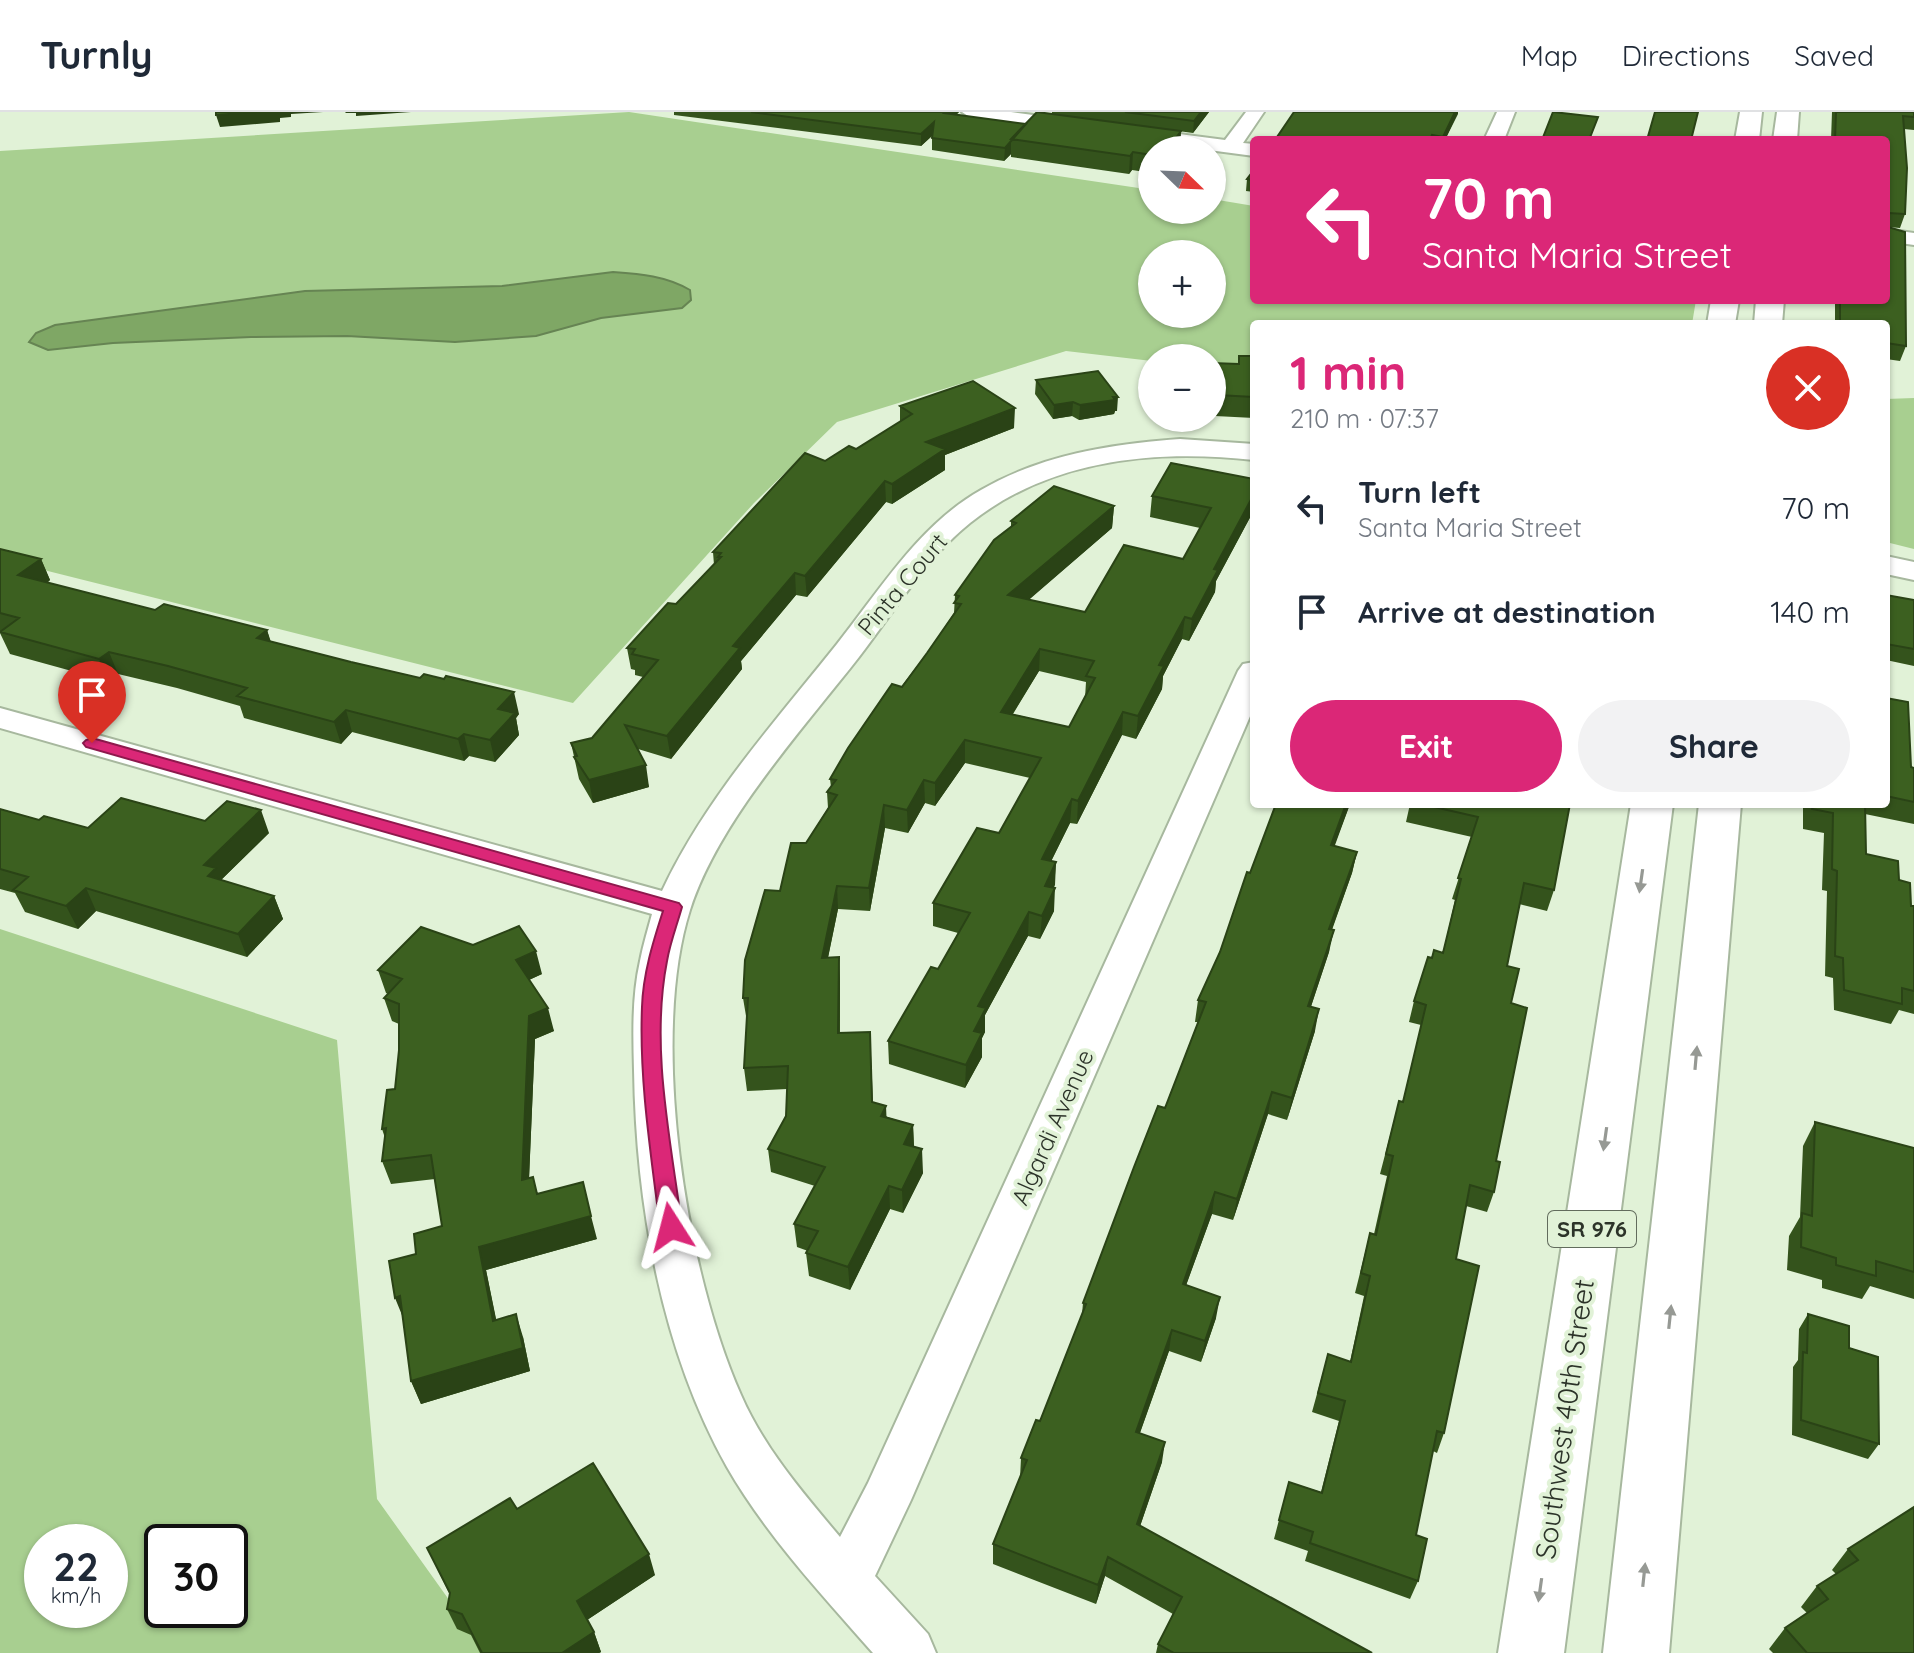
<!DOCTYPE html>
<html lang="en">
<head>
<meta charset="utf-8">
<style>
	:root { --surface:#fff; --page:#f2f2f3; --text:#1f2937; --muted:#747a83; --line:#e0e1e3; --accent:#db2777 }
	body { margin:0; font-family:Quicksand,sans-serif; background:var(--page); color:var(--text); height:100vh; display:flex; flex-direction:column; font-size:30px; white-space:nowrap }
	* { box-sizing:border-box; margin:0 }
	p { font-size:26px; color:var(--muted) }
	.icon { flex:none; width:44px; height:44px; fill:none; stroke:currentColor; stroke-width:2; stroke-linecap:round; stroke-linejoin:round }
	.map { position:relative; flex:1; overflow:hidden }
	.panel { position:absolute; left:1250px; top:208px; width:640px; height:488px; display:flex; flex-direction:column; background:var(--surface); border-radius:8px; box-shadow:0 2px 6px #0004 }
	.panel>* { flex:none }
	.banner { position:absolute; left:1250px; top:24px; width:640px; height:168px; border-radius:8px; box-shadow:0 2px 6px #0004; background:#db2777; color:#fff; overflow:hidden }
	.needle { width:52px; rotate:113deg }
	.fabs { position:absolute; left:1138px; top:24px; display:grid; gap:16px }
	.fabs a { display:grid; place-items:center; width:88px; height:88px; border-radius:50%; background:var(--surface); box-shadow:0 2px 6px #0004; font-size:40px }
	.speed { position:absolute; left:24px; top:1412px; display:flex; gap:16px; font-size:40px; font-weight:700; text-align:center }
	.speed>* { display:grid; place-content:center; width:104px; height:104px; border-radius:50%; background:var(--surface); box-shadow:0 2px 6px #0004; line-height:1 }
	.speed small { font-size:20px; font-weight:400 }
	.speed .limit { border:4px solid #111; border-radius:12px; background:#fff; color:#111 }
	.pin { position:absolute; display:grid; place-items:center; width:68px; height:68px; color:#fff; margin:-82px -34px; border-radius:50% 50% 50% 0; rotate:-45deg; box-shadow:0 0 8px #0007 }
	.pin .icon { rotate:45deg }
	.me { position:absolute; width:88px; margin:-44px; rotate:351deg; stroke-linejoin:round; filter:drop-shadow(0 0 6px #0008) }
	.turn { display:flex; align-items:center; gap:28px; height:168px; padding:0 40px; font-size:36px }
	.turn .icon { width:104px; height:104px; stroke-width:2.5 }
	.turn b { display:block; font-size:56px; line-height:68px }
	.round { display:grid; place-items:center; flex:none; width:84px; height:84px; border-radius:42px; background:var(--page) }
	.summary { display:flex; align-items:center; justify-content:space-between; height:136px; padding:0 40px }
	h1 { font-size:48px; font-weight:800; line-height:60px; color:var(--accent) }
	.cta { display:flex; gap:16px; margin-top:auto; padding:16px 40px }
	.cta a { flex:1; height:92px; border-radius:48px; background:var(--accent); color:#fff; font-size:32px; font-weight:800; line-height:92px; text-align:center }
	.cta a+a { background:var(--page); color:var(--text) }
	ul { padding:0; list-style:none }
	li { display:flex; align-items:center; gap:24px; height:104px; padding:0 40px }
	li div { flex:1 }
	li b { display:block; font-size:30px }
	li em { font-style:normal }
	header { display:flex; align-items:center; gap:48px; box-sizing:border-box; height:112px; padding:0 40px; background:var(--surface); border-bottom:2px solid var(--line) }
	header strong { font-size:38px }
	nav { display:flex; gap:44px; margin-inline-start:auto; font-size:28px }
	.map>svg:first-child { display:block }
	.green { fill:#a8cf90; fill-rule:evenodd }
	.water { fill:#7fa765; stroke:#668453; stroke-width:2 }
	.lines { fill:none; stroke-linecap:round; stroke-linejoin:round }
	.minor-casing { stroke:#a7b89e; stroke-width:4 }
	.primary-casing { stroke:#a7b89e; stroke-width:4 }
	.minor { fill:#fff; fill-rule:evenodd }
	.primary { fill:#fff; fill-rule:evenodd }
	.wall { fill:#34531c; fill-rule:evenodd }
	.shaded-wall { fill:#2a4316 }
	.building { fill:#3c6020; stroke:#2a4316; stroke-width:2; fill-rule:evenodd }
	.oneway { fill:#969994 }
	.route { fill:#db2777; stroke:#8e194d; stroke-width:2 }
	.labels { text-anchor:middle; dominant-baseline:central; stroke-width:8; stroke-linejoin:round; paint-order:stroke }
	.shield { fill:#e1f2d7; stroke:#626c5d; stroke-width:2 }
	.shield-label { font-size:22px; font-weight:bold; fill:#2c3329 }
	.street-label { font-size:24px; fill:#2c3329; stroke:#e1f2d7 }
	.near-street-label { font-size:28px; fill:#2c3329; stroke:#e1f2d7 }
</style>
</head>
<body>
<header>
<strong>Turnly</strong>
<nav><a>Map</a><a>Directions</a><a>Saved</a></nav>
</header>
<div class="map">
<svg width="1914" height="1541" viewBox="0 0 1914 1541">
	<rect width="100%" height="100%" fill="#e1f2d7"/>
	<path class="green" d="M629 0 1152 78V98H1212V87L1254 94V188H1696L1692 212H1254V261L1212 256V246H1152V249L1066 239 837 310 754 391 573 591 0 447V39ZM1152 142H1212V202H1152Z
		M1914 286V437L1886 430V287Z
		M0 817 337 928 377 1387 487 1541H0ZM42 1430H110V1498H42ZM162 1430H230V1498H162Z"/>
	<path class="water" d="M613 160C641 162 666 164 690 178L691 188 682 196 601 206 536 224 455 230 347 224 251 225 113 231 48 238 29 230 36 221 55 213 305 179 502 174Z"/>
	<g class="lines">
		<defs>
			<path id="minor" d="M962 0H1011L1078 9 1087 15 1078 21 971 6Z
				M1246 0H1264L1243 31 1254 32V44L1133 28 1123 22 1133 16 1225 28Z
				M1497 0H1515L1504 28H1484Z
				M1886 117 1914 121V133L1886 129Z
				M1180 327 1254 332V348C1156 337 1050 347 970 411 925 447 894 500 859 545 802 618 718 710 690 798 649 927 686 1160 741 1283 764 1336 803 1381 840 1425L868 1371 1238 559 1243 552 1254 550V595L911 1388 875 1464 928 1522 936 1541H873C822 1483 766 1423 727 1355 661 1237 636 1092 634 958 633 922 632 884 640 849 643 833 648 817 652 802L0 616V596L662 779C705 687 774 611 837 532 880 478 919 413 981 378 1041 343 1111 332 1180 327Z
				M1886 444 1914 450V468L1886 462Z"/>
			<path id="primary" d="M1740 0H1762L1759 28H1735Z
				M1777 0H1799L1797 28H1773Z
				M1711 188H1739L1735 212H1707Z
				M1756 188H1784L1782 212H1754Z
				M1631 692H1673L1564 1541H1498Z
				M1699 692H1741L1669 1541H1603Z"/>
		</defs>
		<use href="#minor" class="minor-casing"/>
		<use href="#primary" class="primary-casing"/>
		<use href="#minor" class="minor"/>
		<use href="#primary" class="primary"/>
	</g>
	<path class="wall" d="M674 0H959L956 3 1026 12 1181 19 1180 37 1152 38V61L1132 58 1129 62 1011 45V42L1004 49 932 38V24L921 34 674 3Z
		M1052 0H1209L1193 21 1052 2Z
		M1294 0H1458L1445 28H1275Z
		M1832 0H1914V18L1904 17 1905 102 1900 116 1888 115 1906 234 1900 249 1886 247V212H1835V188H1886V28H1831Z
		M1254 58V80L1246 79 1247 67Z
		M1239 244H1254V306L1215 304V293L1212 292V251L1238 252Z
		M1036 268 1117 299H1115L1114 302 1079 308 1072 304 1053 307 1035 282Z
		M900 294 1014 316 945 343V358L892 392 886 390 807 485 796 483 741 549 742 557 671 647 638 637 649 675 593 691 579 667 571 631 592 626 643 565 635 563V558L631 557 627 536 676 492 714 453 713 440 825 349 856 337 900 310Z
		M1254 367V398L1216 469 1215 480 1189 529 1182 527 1163 564 1162 577 1136 627 1122 623 1077 712 1070 711 1051 749 1056 750 1054 776V799L1040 827 1028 824 985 903V920L982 926V945L965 976 889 952 888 929 938 857 958 821 933 814V791L999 721 1030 666 965 651 935 694 925 691 908 721 885 716 870 799 838 797 828 846 839 845 840 869V921L870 920 873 990 887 1005 913 1013 914 1035 923 1061 903 1101 890 1097 850 1178 809 1164 806 1141 808 1139 797 1135 794 1112 815 1074 771 1060 768 1037 786 1004 787 977 747 979 744 956 747 910 743 886 780 779 806 731 828 696 827 680 831 675 830 667 927 541 954 501 955 483 1011 415V409L1114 394 1112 416 1028 488 1085 500 1183 447 1200 416 1150 405 1152 384ZM1039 559 1086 570 1085 586 1069 615 1013 602Z
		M0 437 41 447 50 468 47 471 155 498 267 518 270 529 519 602 516 606 519 623 495 650 469 644 464 649 352 620 341 632 244 606 240 594 177 576 118 562 108 569 10 542 0 521Z
		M1886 483 1914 488V554L1886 548Z
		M1886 586 1911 655 1914 656V712L1865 702 1866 742 1899 768 1911 794H1914V902L1899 898 1891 912 1834 898 1833 866 1825 864 1827 779 1822 778 1824 721 1803 717V692H1886Z
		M1275 692H1350L1334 734 1357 740 1352 761 1332 818 1329 840 1311 894 1315 919 1287 1008 1268 1002 1233 1108 1212 1102 1186 1173 1216 1206 1201 1250 1169 1239 1140 1321 1162 1350 1140 1414 1372 1541H1156L1158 1532 1173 1502 1105 1464 1096 1492 993 1452V1432L1020 1366 1021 1346 1040 1309 1082 1202 1083 1191 1165 996 1198 910H1195L1198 888 1220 840 1274 698Z
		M1410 692H1570L1554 778 1547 799 1519 792 1507 854 1511 891 1496 1049 1494 1080 1487 1100 1466 1094 1456 1147 1444 1321 1437 1341 1433 1339 1416 1423 1418 1469 1410 1487 1305 1449 1308 1439 1274 1427 1289 1370 1321 1380 1339 1309 1312 1300 1328 1242 1350 1250 1364 1184 1355 1181 1370 1121 1374 1122 1387 1064 1380 1062 1399 989 1403 990 1421 913 1409 910 1414 889 1432 846 1443 841 1455 788 1452 787 1472 725 1406 710Z
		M0 697 39 708 88 716 205 709 269 721 221 768 274 784 283 807 247 845 96 799 78 817 25 800 15 781 0 777Z
		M378 858 542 862 529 868 554 919 535 927 529 1066 537 1082 597 1127 486 1158 496 1208 523 1225 530 1259 421 1292 411 1269 416 1142 442 1114 435 1067 391 1072 382 1049 385 1026 382 1017 395 977 399 938V912L392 909 384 886 388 882 386 881Z
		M1815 1010 1914 1036V1187L1870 1174 1862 1187 1822 1176V1168L1787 1158 1789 1124 1800 1105 1803 1034Z
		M1808 1202 1849 1236 1879 1332 1868 1347 1792 1323 1793 1255 1798 1248 1799 1217Z
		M1914 1395V1541H1773L1769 1537 1785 1516 1807 1501 1801 1495 1817 1474 1836 1462 1832 1458 1848 1437Z
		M517 1397 655 1463 587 1508 594 1520 601 1540 599 1541H480L471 1523 457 1517 447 1497 450 1483 427 1436Z"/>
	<path class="shaded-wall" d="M256 0H323L291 2V5L280 6V10L220 15 216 3Z
		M345 0H411L356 4V1H346Z
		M945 0H959L944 14Z
		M1201 0H1209L1193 21 1194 9Z
		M1455 0H1458V2L1445 28H1442Z
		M934 10V22L921 34V22Z
		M1181 19 1179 38H1167Z
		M1011 29V42L1004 49 1005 36Z
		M1133 40 1132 58 1129 62 1130 44Z
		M1118 285 1117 299H1115L1114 302 1079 308 1080 293Z
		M1073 290 1072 304 1053 307 1054 293Z
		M1015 296 1014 316 945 343V358L892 392V372L926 330Z
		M885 369 886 390 807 485 805 464Z
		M1254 382V398L1216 469 1215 480 1189 529 1192 507 1214 457Z
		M1114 394 1112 416 1008 506V483Z
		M41 447 50 468 27 485 18 463Z
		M795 461 796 483 741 549 742 557 671 647 667 624 733 534Z
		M1185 505 1182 527 1163 564 1162 577 1136 627 1138 604 1159 553Z
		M267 518 274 539 257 526Z
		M1040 537 1039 559 1000 622 1001 600Z
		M109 540 118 562 108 569 99 547Z
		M514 580 519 602 516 606 519 623 495 650 490 628 498 597Z
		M346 598 352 620 341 632 334 610Z
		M1123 600 1122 623 1077 712 1078 689Z
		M464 622 469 644 464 649 458 627Z
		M965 628V651L935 694V671Z
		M646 653 649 675 593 691 589 668Z
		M924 668 925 691 908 721 907 698Z
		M1072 687 1070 711 1041 770 1042 747Z
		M1346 692H1350L1327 755 1331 733Z
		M884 693 885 716 870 799 869 776Z
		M261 698 269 721 221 768 218 787 204 753Z
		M1357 740 1352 761 1324 839 1329 817Z
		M1056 750 1055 773 1043 797 1045 774Z
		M837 774 838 797 823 869 822 846Z
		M86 776 96 799 78 817 66 794Z
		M1055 776 1054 799 1040 827 1042 804Z
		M274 784 283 807 247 845 238 822Z
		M1029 800 1028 824 985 903V920L982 926V945L965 976 966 953 974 919 978 894Z
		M1334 818 1329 840 1304 916 1308 894Z
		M536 839 542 862 522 871 516 848Z
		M839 845 840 869 839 944 838 921Z
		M548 896 554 919 535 927 528 1091 522 1068 529 904Z
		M1319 897 1315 919 1287 1008 1292 986Z
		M1272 980 1268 1002 1233 1108 1237 1087Z
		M886 994 887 1017 881 1004Z
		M913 1013 914 1036 904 1032Z
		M922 1037 923 1061 903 1101 902 1078Z
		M889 1074 890 1097 850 1178 848 1155Z
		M1215 1080 1212 1102 1179 1193 1183 1172Z
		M591 1104 597 1127 486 1158 501 1231 493 1209 479 1135Z
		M400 1184 404 1208 395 1186Z
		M1220 1185 1216 1206 1201 1250 1205 1229Z
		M516 1202 523 1225 530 1259 421 1292 411 1269Z
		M1172 1218 1169 1239 1133 1340 1136 1320Z
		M1165 1330 1162 1350 1134 1432 1137 1412Z
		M649 1442 655 1463 584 1510 577 1489Z
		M1108 1445 1105 1464 1096 1492 1098 1473Z
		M594 1520 601 1540 599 1541H562Z"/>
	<path class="building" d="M216 0H256L216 3Z
		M751 0H945L944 1 1026 12 1005 36 932 26 934 10 921 22Z
		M1037 0 1181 19 1167 38H1152V43L1133 40 1130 44 1011 27Z
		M1125 0H1201L1194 9Z
		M1294 0H1455L1443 25 1432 23 1430 28H1275Z
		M1553 0 1598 5 1589 28H1542Z
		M1655 0H1698L1691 28H1647Z
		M1836 0H1914V5L1903 4 1907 56 1905 102 1889 101 1888 115 1905 120 1906 234 1886 231V212H1840V188H1886V28H1835Z
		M1254 58V68L1247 67Z
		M1239 244H1254V285L1217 283V272L1212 271V251L1239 252Z
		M1098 259 1118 285H1113L1115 288 1080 293 1073 290 1054 293 1036 268Z
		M973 269 1015 296 926 330 945 337 892 372 885 369 805 464 795 461 733 534 740 536 667 624 625 613 646 653 589 668 574 645 577 644 571 631 592 626 658 548 632 542 635 537 627 536 668 491 676 492 721 445H718L721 441 713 440 805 341 825 349 849 334 856 337 912 302 900 294Z
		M1171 351 1254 367V382L1214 457 1218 458 1192 507 1185 505 1159 553 1164 554 1138 604 1123 600 1078 689 1072 687 1042 747 1056 750 1045 774 1055 776 1042 804 1029 800 978 894 986 896 974 919 982 921 966 953 888 929 931 855 938 857 970 801 933 791 977 716 999 721 1041 646 965 628 935 671 924 668 907 698 884 693 869 776 837 774 822 846 839 845 838 921 870 920 872 990 886 994 881 1004 913 1013 904 1032 922 1037 902 1078 889 1074 848 1155 806 1141 818 1119 794 1112 825 1055 768 1037 786 1004 788 954 744 956 748 886H743L745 848 765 778 780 779 791 731H806L837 683 827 680 836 668 830 667 848 636 892 572 902 575 927 541 961 492 954 491 959 484 955 483 994 428 1016 411 1011 409 1054 374 1114 394 1008 483 1085 500 1124 433 1183 447 1211 396 1152 384ZM1040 537 1094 549 1086 564 1095 566 1069 615 1001 600Z
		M0 437 41 447 18 463 155 498 164 492 267 518 257 526 351 550 420 566 424 562 444 567 446 564 514 580 498 597 515 601 490 628 464 622 458 627 346 598 334 610 237 584 247 576 168 554 109 540 99 547 0 520 19 506 0 501Z
		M1886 483 1914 488V537L1886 532Z
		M1886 586 1908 590 1911 655 1914 656V690L1886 684Z
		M121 686 205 709 227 689 261 698 204 753 216 756 208 764 274 784 238 822 86 776 66 794 13 778 28 765 0 757V697L39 708 44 704 88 716Z
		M1276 692H1346L1331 733 1357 740 1329 817 1334 818 1308 894 1319 897 1292 986 1272 980 1237 1087 1215 1080 1183 1172 1220 1185 1205 1229 1172 1218 1136 1320 1165 1330 1137 1412 1372 1541H1174L1158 1532 1182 1485 1108 1445 1098 1473 993 1432 1027 1348 1021 1346 1036 1308 1040 1309 1086 1192 1083 1191 1134 1055 1158 994 1165 996 1206 890 1198 888 1220 840 1247 760 1250 761Z
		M1421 692H1570L1554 778 1524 771 1507 854 1519 857 1511 891 1527 896 1496 1049 1500 1050 1494 1080 1470 1073 1456 1147 1479 1154 1444 1321 1437 1319 1416 1423 1427 1427 1418 1469 1310 1431 1313 1420 1279 1408 1289 1370 1322 1381 1345 1289 1318 1281 1328 1242 1351 1250 1370 1164 1361 1161 1370 1121 1376 1123 1393 1044 1386 1042 1399 989 1403 990 1426 893 1414 889 1428 845 1432 846 1434 838 1443 841 1461 767 1458 766 1478 705Z
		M1812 692H1865L1866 742 1898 749 1899 768 1910 771 1911 794H1914V879L1902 876V892L1844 878 1843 846 1835 844 1837 759 1832 757 1833 701 1812 697Z
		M519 814 536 839 516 848 548 896 529 904 522 1068 533 1065 537 1082 583 1070 591 1104 479 1135 493 1209 516 1202 523 1236 411 1269 400 1184 395 1186 389 1149 416 1142 414 1122 442 1114 431 1043 382 1049 386 1016 382 1017 387 978 395 977 399 938V892L384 886 402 867 378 858 421 815 473 833Z
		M1815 1010 1914 1036V1160L1876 1149V1164L1836 1153V1146L1801 1135 1802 1101 1812 1104Z
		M1808 1202 1849 1214V1236L1878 1245 1879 1332 1801 1308 1803 1240 1807 1241Z
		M593 1351 649 1442 577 1489 594 1520 562 1541H482L462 1502 447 1497 450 1481 427 1436 510 1386 517 1397Z
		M1914 1395V1541H1807L1785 1516 1828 1487 1817 1474 1858 1448 1848 1437Z"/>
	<defs><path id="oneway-solid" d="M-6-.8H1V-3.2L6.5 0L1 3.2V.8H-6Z" transform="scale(2)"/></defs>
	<g class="oneway">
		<use href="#oneway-solid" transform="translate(1641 769) rotate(98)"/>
		<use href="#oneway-solid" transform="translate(1696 946) rotate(-85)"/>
		<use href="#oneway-solid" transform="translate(1605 1027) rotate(98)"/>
		<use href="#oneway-solid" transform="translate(1670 1205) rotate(-84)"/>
		<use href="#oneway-solid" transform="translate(1644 1463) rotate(-84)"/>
		<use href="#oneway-solid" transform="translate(1540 1478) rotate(98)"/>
	</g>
	<path class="route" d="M92 626 679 791 682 795C677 813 670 831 667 849 650 936 671 1029 682 1115L679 1121 671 1124 664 1121 660 1115C651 1042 639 968 642 895 643 862 653 830 663 799L86 635 83 631 86 628Z"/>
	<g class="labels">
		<rect class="shield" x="1548" y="1099" width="88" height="36" rx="6"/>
		<g class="shield-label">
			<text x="1592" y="1117">SR 976</text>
		</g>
		<g class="street-label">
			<text transform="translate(902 472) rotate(-50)">Pinta Court</text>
			<text transform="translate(1052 1015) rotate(-66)">Algardi Avenue</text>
		</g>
		<g class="near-street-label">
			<text transform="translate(1564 1307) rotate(-82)">Southwest 40th Street</text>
		</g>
	</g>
</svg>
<div class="fabs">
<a><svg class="needle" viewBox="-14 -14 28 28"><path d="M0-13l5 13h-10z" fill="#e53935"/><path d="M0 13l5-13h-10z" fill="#747a83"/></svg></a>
<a>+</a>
<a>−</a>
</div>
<div class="speed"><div>22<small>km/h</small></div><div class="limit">30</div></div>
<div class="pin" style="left:92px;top:631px;background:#d93025"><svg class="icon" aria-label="arrive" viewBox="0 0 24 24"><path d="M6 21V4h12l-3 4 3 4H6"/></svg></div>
<svg class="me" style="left:671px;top:1115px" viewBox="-20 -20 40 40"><path d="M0-17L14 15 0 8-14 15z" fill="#db2777" stroke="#fff" stroke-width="4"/></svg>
<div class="banner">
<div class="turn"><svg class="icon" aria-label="left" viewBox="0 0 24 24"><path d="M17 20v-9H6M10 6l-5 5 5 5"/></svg><div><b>70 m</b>Santa Maria Street</div></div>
</div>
<section class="panel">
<div class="summary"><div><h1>1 min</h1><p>210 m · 07:37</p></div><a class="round" style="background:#d93025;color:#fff"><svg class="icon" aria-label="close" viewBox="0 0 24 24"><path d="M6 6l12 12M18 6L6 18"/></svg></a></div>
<ul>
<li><svg class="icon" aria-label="left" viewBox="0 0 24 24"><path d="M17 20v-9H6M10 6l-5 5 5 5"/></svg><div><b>Turn left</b><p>Santa Maria Street</p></div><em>70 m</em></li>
<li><svg class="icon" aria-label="arrive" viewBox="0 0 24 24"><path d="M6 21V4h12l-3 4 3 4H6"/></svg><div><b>Arrive at destination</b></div><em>140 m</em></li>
</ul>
<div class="cta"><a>Exit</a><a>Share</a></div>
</section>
</div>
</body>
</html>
